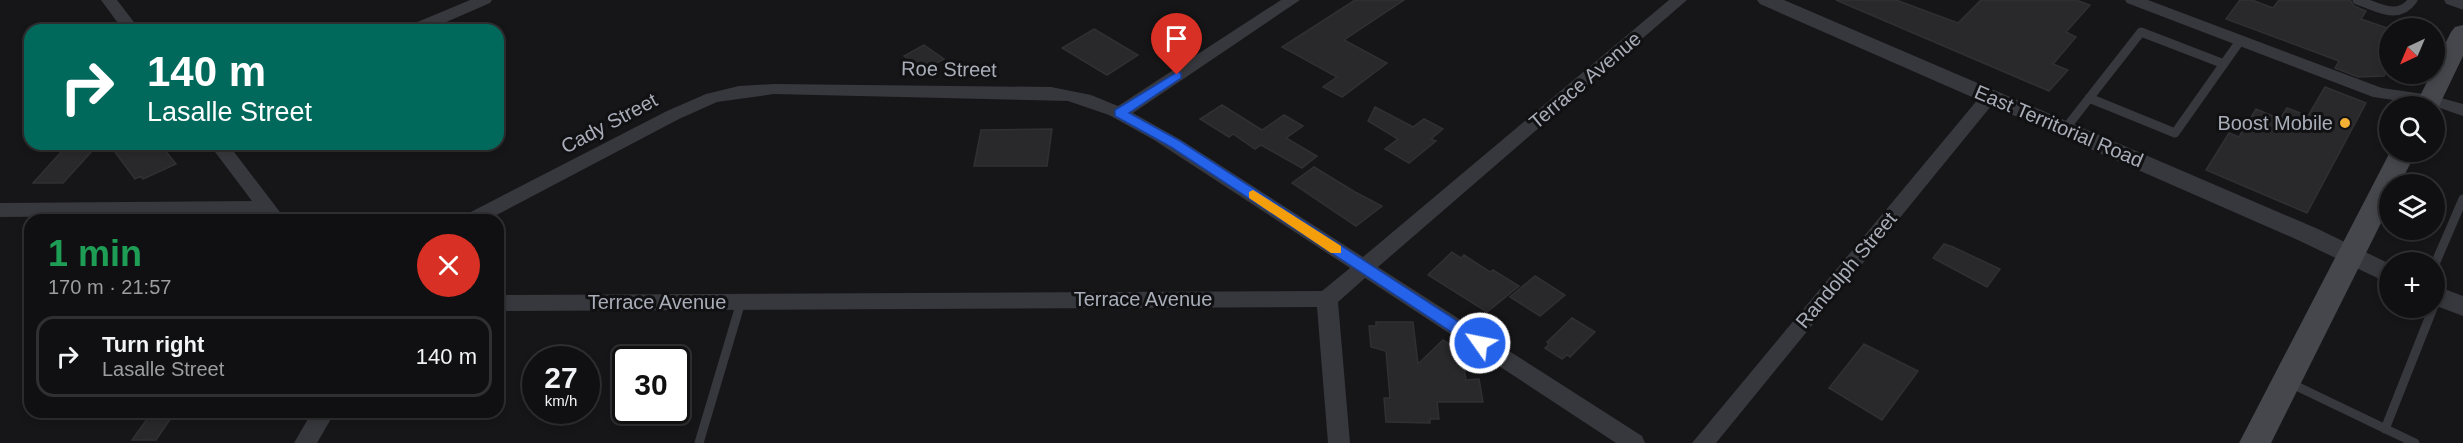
<!DOCTYPE html>
<html lang="en">
<head>
<meta charset="utf-8">
<style>
	:root { --surface:#101012; --page:#19191b; --text:#f1f3f6; --muted:#9c9d9f; --line:#303032 }
	body { margin:0; font-family:Arial,sans-serif; background:var(--page); color:var(--text); height:100vh; display:flex; flex-direction:column; font-size:22px; white-space:nowrap }
	* { box-sizing:border-box; margin:0 }
	p { font-size:20px; color:var(--muted) }
	.icon { flex:none; width:33px; height:33px; fill:none; stroke:currentColor; stroke-width:2; stroke-linecap:round; stroke-linejoin:round }
	.map { position:relative; flex:1; overflow:hidden }
	.sheet { position:absolute; left:24px; top:214px; width:480px; height:204px; display:flex; flex-direction:column; background:var(--surface); border-radius:18px; box-shadow:0 3px 9px #0003,0 0 0 2px var(--line) }
	.sheet>* { flex:none }
	.banner { position:absolute; left:24px; top:24px; width:480px; height:126px; border-radius:18px; box-shadow:0 3px 9px #0003,0 0 0 2px var(--line); background:#00695c; color:#fff; overflow:hidden }
	.needle { width:39px; rotate:224deg }
	.controls { position:absolute; left:2379px; top:18px; display:grid; gap:12px }
	.controls a { display:grid; place-items:center; width:66px; height:66px; border-radius:50%; background:var(--surface); box-shadow:0 3px 9px #0003,0 0 0 2px var(--line); font-size:30px }
	.speed { position:absolute; left:522px; top:346px; display:flex; gap:12px; font-size:30px; font-weight:700; text-align:center }
	.speed>* { display:grid; place-content:center; width:78px; height:78px; border-radius:50%; background:var(--surface); box-shadow:0 3px 9px #0003,0 0 0 2px var(--line); line-height:1 }
	.speed small { font-size:15px; font-weight:400 }
	.speed .limit { border:3px solid #111; border-radius:9px; background:#fff; color:#111 }
	.pin { position:absolute; display:grid; place-items:center; width:51px; height:51px; color:#fff; margin:-62px -26px; border-radius:50% 50% 50% 0; rotate:-45deg; box-shadow:0 0 6px #0007 }
	.pin .icon { rotate:45deg }
	.me { position:absolute; width:66px; margin:-33px; rotate:303deg; stroke-linejoin:round; filter:drop-shadow(0 0 4px #0008) }
	.turn { display:flex; align-items:center; gap:21px; height:126px; padding:0 24px; font-size:27px }
	.turn .icon { width:78px; height:78px; stroke-width:2.5 }
	.turn b { display:block; font-size:42px; line-height:51px }
	.round { display:grid; place-items:center; flex:none; width:63px; height:63px; border-radius:32px; background:var(--page) }
	.headline { display:flex; align-items:center; justify-content:space-between; height:102px; padding:0 24px }
	h1 { font-size:36px; font-weight:700; line-height:45px; color:#1e9e55 }
	ul { padding:0; list-style:none }
	li { display:flex; align-items:center; gap:18px; height:81px; margin:0 12px 9px; padding:0 12px; border:3px solid var(--line); border-radius:18px }
	li div { flex:1 }
	li b { display:block; font-size:22px }
	li em { font-style:normal }
	.map>svg:first-child { display:block }
	.building { fill:#29292c; stroke:#303034; stroke-width:1.5 }
	.lines { fill:none; stroke-linecap:round; stroke-linejoin:round }
	.service { stroke:#37383d; stroke-width:9 }
	.minor { fill:#37383d; fill-rule:evenodd }
	.tertiary { fill:#37383d; fill-rule:evenodd }
	.secondary { fill:#45474d; fill-rule:evenodd }
	.route { fill:#2563eb; stroke:#184099; stroke-width:1.5 }
	.slow { fill:#f59e0b }
	.poi-dot { fill:#f2b134; stroke:#111113; stroke-width:2 }
	.labels { text-anchor:middle; dominant-baseline:central; stroke-width:6; stroke-linejoin:round; paint-order:stroke }
	.street-label { font-size:20px; fill:#a8adb8; stroke:#111113 }
	.poi-label { font-size:20px; fill:#a8adb8; stroke:#111113; text-anchor:end }
</style>
</head>
<body>
<div class="map">
<svg width="2463" height="443" viewBox="0 0 2463 443">
	<rect width="100%" height="100%" fill="#161618"/>
	<path class="building" d="M1355 0H1404L1344 40 1387 63 1342 97 1323 87 1337 77 1282 47Z
		M1836 0H1896L1958 23 1981 0H2076L2090 5 2066 32 2076 37 2053 64 2068 70 2049 91Z
		M2240 0H2252L2273 8 2279 0H2350L2354 6 2366 11 2361 19 2390 29V66L2384 76 2358 77 2335 68 2339 61 2226 19Z
		M1094 29 1138 55 1107 75 1062 48Z
		M924 45 944 59 924 70 904 56Z
		M2325 87 2366 103 2307 213 2206 170 2229 133 2239 137 2256 109 2280 119 2287 108 2308 116Z
		M1222 105 1262 130 1284 115 1303 126 1286 138 1317 156 1302 168 1261 145 1255 149 1233 134 1229 137 1200 119Z
		M1375 107 1413 127 1424 119 1443 129 1431 139 1436 141 1409 163 1385 149 1398 139 1368 121Z
		M1052 129 1047 166H974L981 130Z
		M109 144H160L176 164 143 179 141 176 135 179Z
		M63 150H93L63 183H33Z
		M1314 167 1355 192 1382 206 1356 226 1292 183Z
		M1944 244 1953 247 2000 269 1987 287 1933 258Z
		M1452 252 1461 258 1464 255 1490 272 1493 270 1519 286 1487 312 1428 275Z
		M1535 276 1565 295 1540 316 1510 297Z
		M1572 318 1595 332 1570 357 1567 355 1562 359 1545 348 1549 344 1547 342Z
		M1376 322H1413L1418 364 1443 340 1461 351 1466 380 1479 379 1483 402H1437L1439 419H1430V423L1386 422 1384 398H1390L1386 351 1371 347 1369 326H1376Z
		M1864 344 1918 371 1882 420 1829 388Z
		M150 415H173L156 440H132Z"/>
	<g class="lines">
		<path class="service" d="M2357 0C2378 7 2398 21 2413 0
			M2449 0 2463 5
			M2089 98 2175 133 2240 41
			M2065 129 2141 32 2224 64
			M2436 297 2442 279 2435 264 2463 199
			M2290 383 2415 443
			M2385 429 2433 308
			M699 443 741 302"/>
		<path class="minor" d="M101 0H117L140 30H123Z
			M470 0H492L490 3 428 30H406L408 26Z
			M1281 0H1300L1133 113 1181 140 1363 257 1669 0H1687L1378 267 1642 436 1645 443H1616L1365 278 1338 302 1350 443H1328L1317 307 498 311V295L1322 291 1350 268 1154 140 1109 115 1068 101 774 94 717 102 679 119 487 220H462L465 215 667 111 706 94 739 86 774 84 1051 87 1091 95 1118 106Z
			M2125 0H2148L2382 88 2430 95 2463 104V116L2434 106 2373 97 2127 3Z
			M1990 90 1999 96 1996 100 1716 443H1692L1984 92Z
			M209 144H228L286 220H267L262 215 0 217V203L252 201Z
			M312 412H335L317 443H294Z"/>
		<path class="tertiary" d="M1757 0H1784L2318 229 2390 264V284L2300 241 1760 4Z
			M2434 285 2463 296V316L2434 305Z"/>
		<path class="secondary" d="M2463 25V56L2439 106 2434 112V106H2415L2431 74H2434V66L2451 32 2455 27Z
			M2390 152H2416L2400 184H2390V205L2271 443H2239Z"/>
	</g>
	<path class="route" d="M1177 72 1181 73V78L1129 113 1180 141 1485 339 1487 343 1485 347H1474L1171 147 1115 116V110Z"/>
	<path class="slow" d="M1253 190 1341 246V253H1331L1249 198V192Z"/>
	<circle class="poi-dot" cx="2345" cy="123" r="6"/>
	<g class="labels">
		<g class="street-label">
			<text transform="translate(949 69) rotate(1)">Roe Street</text>
			<text transform="translate(1585 80) rotate(-40)">Terrace Avenue</text>
			<text transform="translate(609 123) rotate(-28)">Cady Street</text>
			<text transform="translate(2059 126) rotate(23)">East Territorial Road</text>
			<text transform="translate(1846 270) rotate(-50)">Randolph Street</text>
			<text x="1143" y="299">Terrace Avenue</text>
			<text x="657" y="302">Terrace Avenue</text>
		</g>
		<g class="poi-label">
			<text x="2333" y="123">Boost Mobile</text>
		</g>
	</g>
</svg>
<div class="controls">
<a><svg class="needle" viewBox="-14 -14 28 28"><path d="M0-13l5 13h-10z" fill="#e53935"/><path d="M0 13l5-13h-10z" fill="#9c9d9f"/></svg></a>
<a><svg class="icon" aria-label="search" viewBox="0 0 24 24"><circle cx="10" cy="10" r="6"/><path d="M15 15l6 6"/></svg></a>
<a><svg class="icon" aria-label="layers" viewBox="0 0 24 24"><path d="M12 4l9 5-9 5-9-5zM3 14l9 5 9-5"/></svg></a>
<a>+</a>
</div>
<div class="speed"><div>27<small>km/h</small></div><div class="limit">30</div></div>
<div class="pin" style="left:1177px;top:75px;background:#d93025"><svg class="icon" aria-label="arrive" viewBox="0 0 24 24"><path d="M6 21V4h12l-3 4 3 4H6"/></svg></div>
<svg class="me" style="left:1480px;top:343px" viewBox="-20 -20 40 40"><circle r="17" fill="#2563eb" stroke="#fff" stroke-width="3"/><path d="M0-11L8 9 0 5-8 9z" fill="#fff"/></svg>
<div class="banner">
<div class="turn"><svg class="icon" aria-label="right" viewBox="0 0 24 24"><path d="M7 20v-9h11M14 6l5 5-5 5"/></svg><div><b>140 m</b>Lasalle Street</div></div>
</div>
<section class="sheet">
<div class="headline"><div><h1>1 min</h1><p>170 m · 21:57</p></div><a class="round" style="background:#d93025;color:#fff"><svg class="icon" aria-label="close" viewBox="0 0 24 24"><path d="M6 6l12 12M18 6L6 18"/></svg></a></div>
<ul>
<li><svg class="icon" aria-label="right" viewBox="0 0 24 24"><path d="M7 20v-9h11M14 6l5 5-5 5"/></svg><div><b>Turn right</b><p>Lasalle Street</p></div><em>140 m</em></li>
</ul>
</section>
</div>
</body>
</html>
